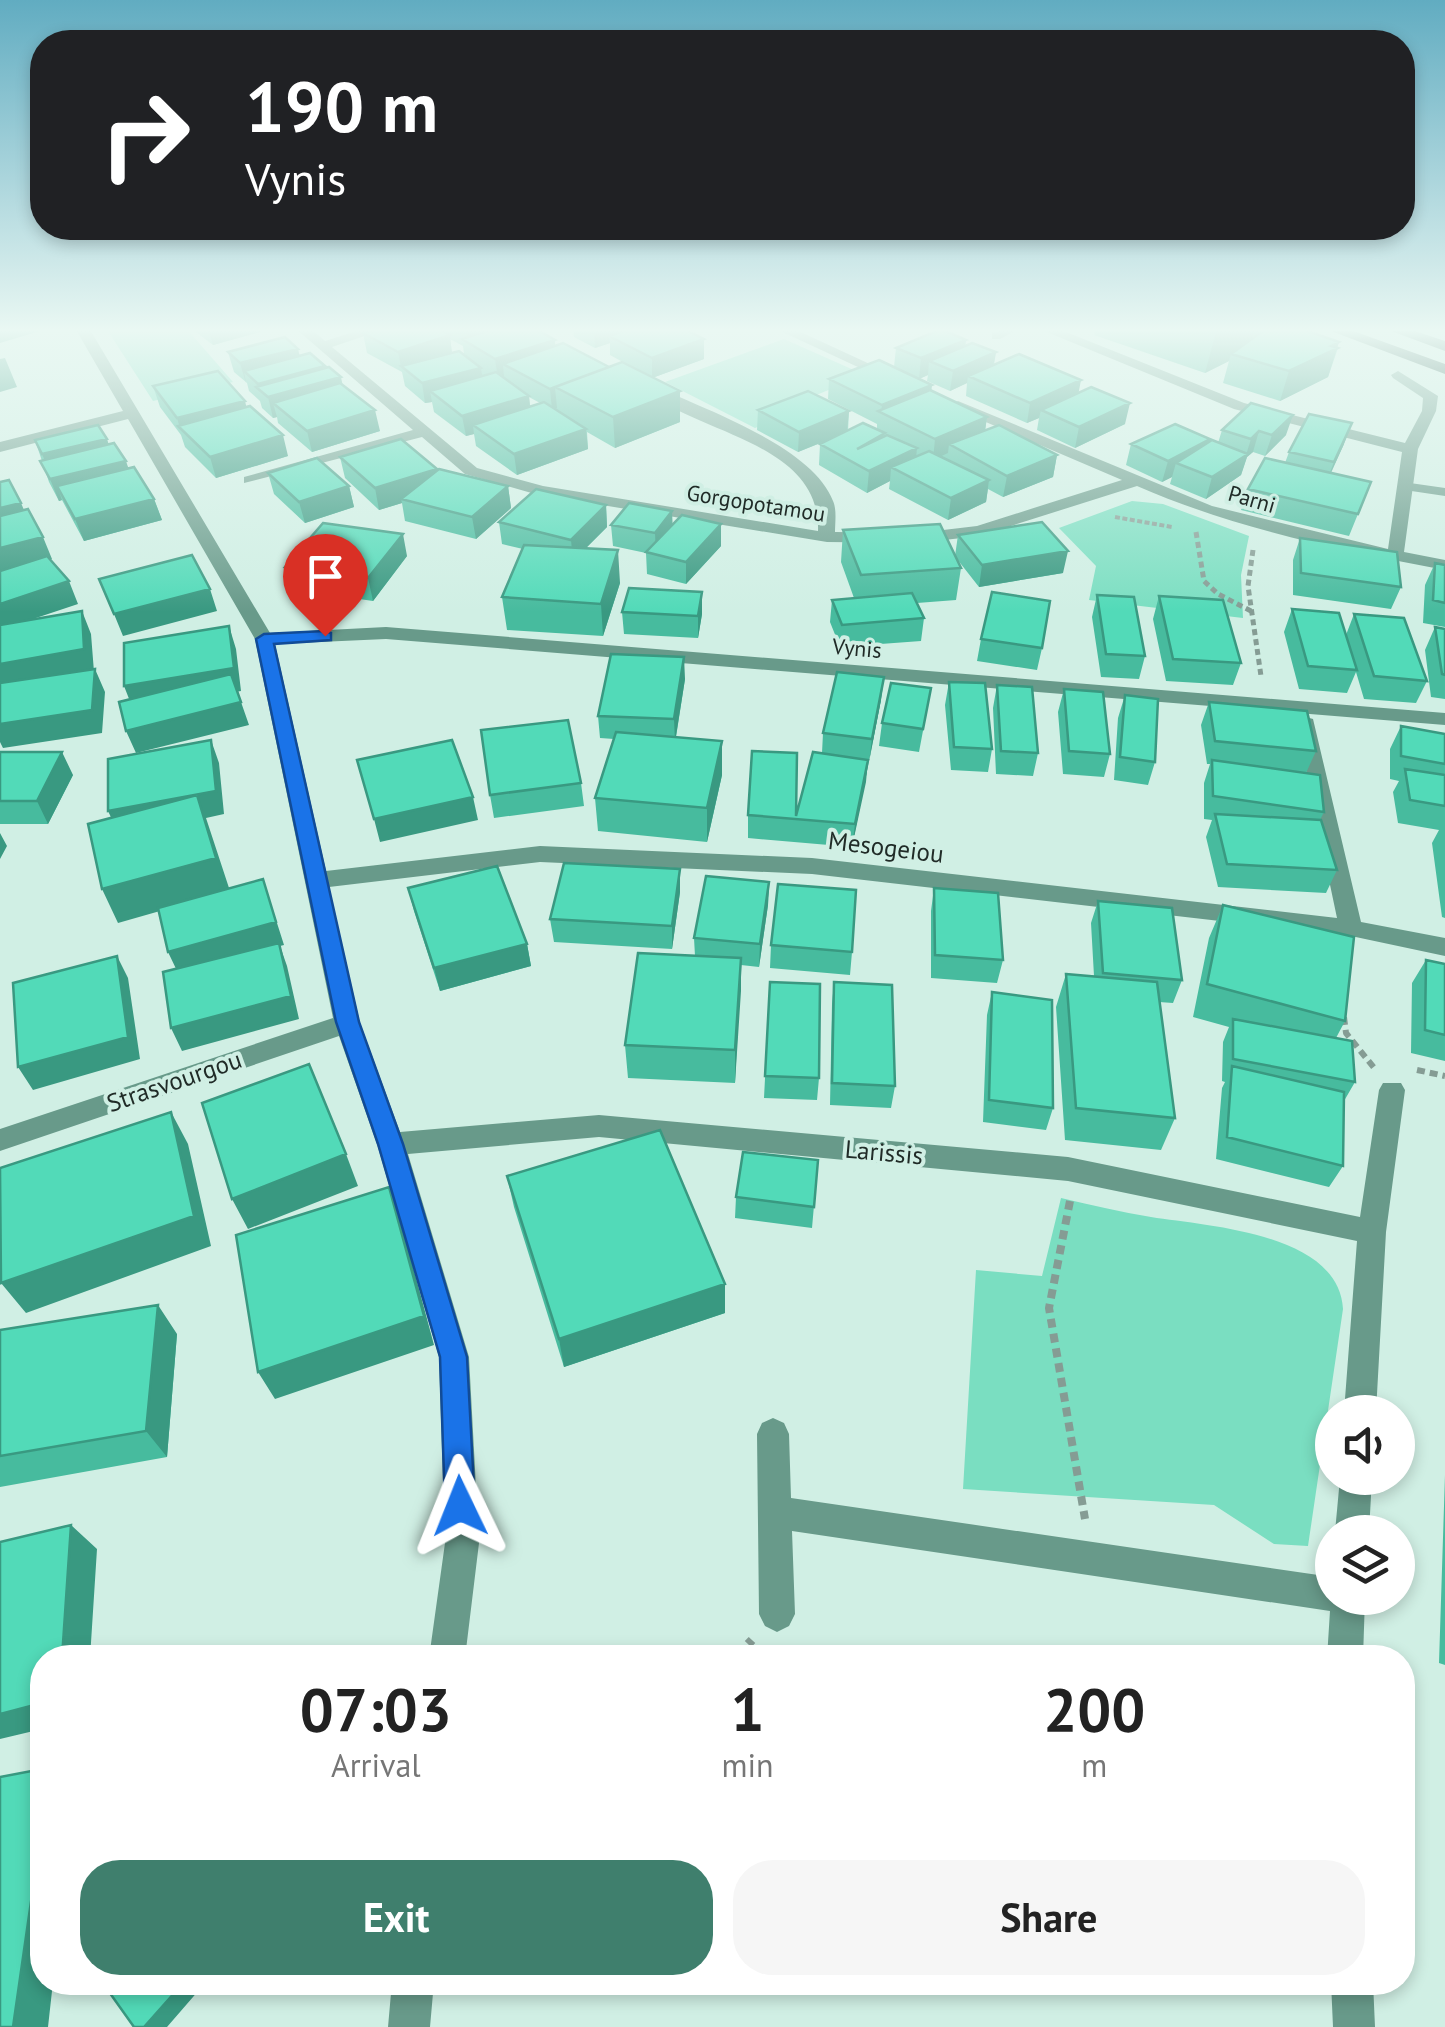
<!DOCTYPE html>
<html lang="en">
<head>
<meta charset="utf-8">
<style>
	:root { --surface:#fff; --page:#f6f6f6; --text:#222; --muted:#767676; --accent:#3f7f6d }
	body { margin:0; font-family:"PT Sans",sans-serif; background:var(--page); color:var(--text); height:100vh; display:flex; flex-direction:column; font-size:38px; white-space:nowrap }
	* { box-sizing:border-box; margin:0 }
	p { font-size:32px; color:var(--muted) }
	.icon { flex:none; width:55px; height:55px; fill:none; stroke:currentColor; stroke-width:2; stroke-linecap:round; stroke-linejoin:round }
	.map { position:relative; flex:1; overflow:hidden }
	.details { position:absolute; left:30px; top:1645px; width:1385px; height:350px; display:flex; flex-direction:column; background:var(--surface); border-radius:40px; box-shadow:0 5px 15px #0003 }
	.details>* { flex:none }
	.guide { position:absolute; left:30px; top:30px; width:1385px; height:210px; border-radius:40px; box-shadow:0 5px 15px #0003; background:#202124; color:#fff; overflow:hidden }
	.buttons { position:absolute; left:1315px; top:1395px; display:grid; gap:20px }
	.buttons a { display:grid; place-items:center; width:100px; height:100px; border-radius:50%; background:var(--surface); box-shadow:0 5px 15px #0003; font-size:50px }
	.pin { position:absolute; display:grid; place-items:center; width:85px; height:85px; color:#fff; margin:-102px -42px; border-radius:50% 50% 50% 0; rotate:-45deg; box-shadow:0 0 10px #0007 }
	.pin .icon { rotate:45deg }
	.me { position:absolute; width:110px; margin:-55px; rotate:358deg; stroke-linejoin:round; filter:drop-shadow(0 0 8px #0008) }
	.turn { display:flex; align-items:center; gap:35px; height:210px; padding:0 50px; font-size:45px }
	.turn .icon { width:130px; height:130px; stroke-width:2.5 }
	.turn b { display:block; font-size:70px; line-height:85px }
	.eta { display:flex; justify-content:space-evenly; align-items:center; height:170px; text-align:center }
	.eta b { font-size:60px; font-weight:700; line-height:70px }
	.primary-button { display:flex; gap:20px; margin-top:auto; padding:20px 50px }
	.primary-button a { flex:1; height:115px; border-radius:40px; background:var(--accent); color:#fff; font-size:40px; font-weight:700; line-height:115px; text-align:center }
	.primary-button a+a { background:var(--page); color:var(--text) }
	.map>svg:first-child { display:block }
	.green { fill:#7adec1 }
	.lines { fill:none; stroke-linecap:round; stroke-linejoin:round }
	.path-far4 { stroke:#859c94; stroke-width:4; stroke-dasharray:5 2.5; stroke-linecap:butt }
	.path-far3 { stroke:#859c94; stroke-width:5; stroke-dasharray:6 4; stroke-linecap:butt }
	.path-far2 { stroke:#859c94; stroke-width:6; stroke-dasharray:8 5; stroke-linecap:butt }
	.path-far1 { stroke:#859c94; stroke-width:8; stroke-dasharray:9 6; stroke-linecap:butt }
	.path { stroke:#859c94; stroke-width:9; stroke-dasharray:11 8; stroke-linecap:butt }
	.service { fill:#689a8a; fill-rule:evenodd }
	.minor { fill:#689a8a; fill-rule:evenodd }
	.trunk { fill:#104438; fill-rule:evenodd }
	.wall { fill:#47bb9e; fill-rule:evenodd }
	.shaded-wall { fill:#399981 }
	.building { fill:#52dab8; stroke:#399981; stroke-width:2.5 }
	.route { fill:#1a73e8; stroke:#114b97; stroke-width:2.5 }
	.labels { text-anchor:middle; dominant-baseline:central; stroke-width:8; stroke-linejoin:round; paint-order:stroke }
	.far-street-label { font-size:22px; fill:#202b27; stroke:#d0efe4 }
	.street-label { font-size:25px; fill:#202b27; stroke:#d0efe4 }
</style>
</head>
<body>
<div class="map">
<svg width="1445" height="2027" viewBox="0 0 1445 2027">
	<rect width="100%" height="100%" fill="#d0efe4"/>
	<path class="green" d="M106 328H186L233 382 153 401Z
		M784 339 865 375 809 398 817 403 755 428 665 382Z
		M1132 501 1163 504 1249 536 1241 575 1243 618 1089 600 1096 566 1059 528Z
		M1061 1198C1091 1205 1121 1212 1151 1217 1208 1226 1339 1233 1343 1309L1308 1546 1274 1544 1214 1505 963 1489 976 1270 1042 1276Z"/>
	<g class="lines">
		<path class="path-far4" d="M1115 517 1172 527"/>
		<path class="path-far3" d="M1196 532 1204 581 1218 594 1251 611
			M1253 550 1248 586 1261 676"/>
		<path class="path-far2" d="M1344 1017 1346 1033 1375 1069
			M1417 1070 1445 1076"/>
		<path class="path-far1" d="M1070 1201 1049 1308 1085 1519"/>
		<path class="path" d="M735 1658 752 1640"/>
		<path class="service" d="M1004 328H1021L1000 339H992V333Z
			M1403 482 1445 488V496L1398 489V483Z"/>
		<path class="minor" d="M75 328H89L270 633 386 627 1445 713V725L386 639 275 644 326 871 540 846 812 858 1337 918 1296 723 1306 717 1313 719 1361 922 1445 938V956L1351 936 812 874 540 862 329 887 360 1023 400 1132 599 1115 1068 1157 1360 1217 1379 1090 1383 1083H1401L1405 1090 1386 1232 1376 1412H1344L1357 1241 1068 1181 599 1137 408 1154 469 1357 479 1543 465 1658H429L445 1543 439 1357 377 1144 339 1036 0 1151V1129L333 1018 255 639 128 419 0 452V442L123 411Z
			M295 328H310L325 341 366 328H388L332 347 477 468 543 486 818 531C821 442 697 434 645 390L657 387C706 410 813 447 833 501 837 510 835 522 835 532L918 533 977 526 1122 480 953 408 951 405 958 401 1212 506 1388 549 1402 452 1234 409 1037 328H1056L1244 403 1405 443 1422 411 1423 398 1393 378 1391 375 1398 371 1438 396 1436 411 1418 449 1404 552 1445 560V570C1340 550 1236 529 1137 486L979 536 918 543 827 542 535 494 465 474 422 437 244 483V477L413 430Z
			M774 328H792L900 378 888 381Z
			M773 1418 784 1423 789 1434 791 1498 1332 1577V1598H1365L1363 1658H1327L1330 1611 792 1531 795 1614 789 1626 777 1632 765 1626 759 1614 757 1434 762 1423Z
			M1340 1478H1372L1369 1532H1335Z
			M392 1982H434L430 2027H388Z
			M1331 1982H1373L1375 2027H1333Z"/>
		<path class="trunk" d="M1323 328H1345L1445 364V374Z
			M1383 328H1406L1445 341V351Z"/>
	</g>
	<path class="wall" d="M271 328 213 345 192 329Z
		M377 328H534L555 346 680 422 615 448 587 432 588 449 517 475 476 446 474 434 466 436 434 412 432 402 425 403 405 386 402 372 367 353 363 333ZM450 339 463 346 464 354 452 352ZM529 397 540 403 530 406Z
		M573 328H682L704 359 652 378 610 355V343L595 348 574 337Z
		M1088 328H1299L1338 348 1328 377 1280 401 1223 383 1229 361 1205 373 1094 335 1095 331Z
		M966 340 965 346 996 352 994 365 1079 392 1125 424 1075 448 1037 430 1039 418 1027 423 966 396 967 383 950 391 927 381 928 375 919 379 932 391 987 417 985 431 1057 455 1053 477 1003 497 988 489 986 502 948 520 889 489 890 481 867 493 819 465 820 444 828 440 798 452 757 430 758 410 849 411 848 431 877 429V424L828 399 829 379 894 367 896 348Z
		M228 352 300 356 325 366 380 431 312 452 278 423 277 417 273 418 262 408 260 401 249 391 247 383 234 372Z
		M153 386 246 407 288 456 216 478 185 447 181 435 160 407Z
		M1251 403 1286 435 1265 456 1253 452 1247 457 1241 475 1206 499 1170 484 1172 477 1162 482 1126 465 1131 444 1210 439 1209 442 1218 443 1222 430Z
		M35 440 109 444 154 499 162 520 84 541 62 500 59 501 49 482Z
		M1344 444 1331 473 1371 482 1349 536 1241 510 1248 489 1285 463 1289 452Z
		M340 457 437 469V471L508 486 511 508 476 539 405 521 402 503 379 510 345 478Z
		M268 473 349 486 354 507 305 523 274 494Z
		M606 505 607 527 586 548 620 583 603 636 507 630 502 597 523 549 502 544 499 522Z
		M673 524 721 546 686 584 647 574 646 553 613 546 611 525Z
		M843 530 955 556 958 535 1063 573 979 587 957 559 961 568 956 600 917 603 924 618 921 641 840 647 830 622 832 600 854 598 841 562Z
		M1300 538 1401 587 1391 609 1293 595V560Z
		M407 556 373 601 291 589 285 567Z
		M1435 563 1445 565V627L1423 623 1425 585Z
		M1097 595 1145 656 1139 679 1101 677 1092 617Z
		M1159 596 1241 663 1233 685 1166 681 1153 619Z
		M1292 609 1346 635 1354 614 1427 681 1416 703 1364 699 1356 672 1347 693 1299 689 1284 632Z
		M622 612 702 614 698 638 624 634Z
		M1435 627 1445 629V699L1431 697 1425 650Z
		M981 639 1042 648 1037 670 977 661Z
		M685 679 676 737 722 775 707 842 598 831 595 798 614 739 600 738 598 716Z
		M949 682 992 749 988 772 951 770 945 705Z
		M997 685 1038 753 1033 776 996 774 993 708Z
		M931 688 919 752 879 746 882 723Z
		M1064 689 1110 754 1104 777 1063 774 1058 712Z
		M1125 695 1155 762 1148 785 1114 780 1118 718Z
		M881 700 852 847 748 838V815L796 816 822 753 823 733Z
		M1209 702 1316 751 1306 773 1324 812 1320 820 1337 870 1326 893 1218 887 1206 837 1212 820 1204 819V783L1210 764H1207L1201 725Z
		M1401 726 1445 734V918L1442 917 1432 843 1439 830 1398 823 1393 792 1399 781 1390 779V749Z
		M0 752 73 775 48 824H0Z
		M581 783 584 806 494 818 490 795Z
		M769 882 768 905 759 967 741 965 735 1083 628 1078 625 1045 695 956 694 938Z
		M408 888 527 944 531 966 440 991 414 911Z
		M934 888 1003 960 997 983 931 978V911Z
		M680 892 672 949 554 942 550 919Z
		M1098 901 1182 980 1173 1003 1159 1002 1175 1118 1161 1150 1065 1140 1056 1007 1066 974 1094 976 1091 923Z
		M1223 905 1345 1021 1336 1038 1355 1082 1344 1101 1343 1166 1329 1187 1216 1159 1222 1088 1225 1082 1222 1081 1223 1042 1229 1027 1193 1017 1209 938Z
		M771 945 852 952 850 975 770 968Z
		M1426 960 1445 964V1061L1411 1053 1412 983Z
		M770 982 819 1078 817 1100 764 1098Z
		M834 982 895 1086 891 1108 830 1105 832 1004Z
		M992 992 1053 1108 1046 1130 983 1122 987 1015Z
		M818 1160 812 1228 735 1218 736 1197Z
		M507 1176 725 1313 564 1367 514 1207Z
		M0 1330 177 1334 167 1457 0 1487Z
		M1445 1475V1665L1439 1663Z"/>
	<path class="shaded-wall" d="M0 328H50L0 343Z
		M208 328H271V329L213 345Z
		M473 328H518L468 342 466 330Z
		M645 328 609 336 610 343 595 348 594 329Z
		M1217 328H1280L1260 333 1254 330 1248 352 1231 354 1229 361 1205 373Z
		M450 335 452 355 401 366 402 372 398 352Z
		M704 339V359L652 378V358Z
		M555 340 556 360 503 364 504 377 498 379 495 359Z
		M966 340 963 359 929 361 928 375 919 379 921 358Z
		M1339 342 1328 377 1280 401 1289 371Z
		M298 349 303 369 244 371 246 383 240 363Z
		M996 352 992 372 968 376 967 383 950 391 953 371Z
		M5 358 17 387 0 392V359Z
		M325 366 328 380 341 377 345 397 273 403 277 417 273 418 268 397 259 390 258 384Z
		M481 368 484 388 430 391 432 402 425 403 422 383Z
		M1081 380 1077 401 1041 410 1039 418 1027 423 1030 403Z
		M932 385 930 405 881 413 882 405Z
		M555 387 557 408 552 410 550 389Z
		M680 391V422L615 448 613 417Z
		M529 396 531 417 473 425 474 434 466 436 462 416Z
		M245 401 250 422 180 428 177 418Z
		M1130 403 1125 424 1075 448 1079 427Z
		M375 410 380 431 312 452 307 431Z
		M849 411 847 432 798 452 799 432Z
		M1293 415 1286 435 1265 456 1272 435Z
		M987 417 984 438 949 444 948 453 933 460 935 439Z
		M1352 423 1344 444 1326 483 1334 462Z
		M586 429 588 449 517 475 514 454Z
		M1259 431 1253 452 1247 457 1241 475 1206 499 1212 477 1246 455 1251 439Z
		M283 435 288 456 216 478 210 457Z
		M107 439 114 460 51 475 42 454Z
		M1210 439 1204 460 1176 463 1172 477 1162 482 1168 461Z
		M917 448 915 469 891 467 890 481 867 493 869 471Z
		M1057 455 1053 477 1003 497 1007 476Z
		M126 461 133 482 57 486 62 500 59 501 50 479Z
		M437 469 440 490 401 499 402 503 379 510 375 488Z
		M989 480 986 502 948 520 951 498Z
		M349 486 354 507 305 523 299 502Z
		M508 486 511 508 476 539 472 517Z
		M154 499 162 520 84 541 75 519Z
		M21 503 30 524 0 532V508Z
		M606 505 607 527 573 561 571 540Z
		M672 511 673 533 656 555 655 533Z
		M721 524V546L686 584V562Z
		M403 534 407 556 373 601 368 578Z
		M43 537 52 559 0 573V548Z
		M618 550 620 583 603 636 601 604Z
		M1068 551 1063 573 979 587 982 565Z
		M69 581 78 604 0 630V604Z
		M210 589 217 611 123 636 114 614Z
		M702 592V614L698 638V616Z
		M82 611 91 634 94 672 0 685V664Z
		M229 626 236 649 241 691 133 709 124 686Z
		M684 657 685 679 675 742 674 719Z
		M95 669 105 692 102 733 3 748 0 742V724Z
		M884 677 881 700 869 762 872 739Z
		M241 702 249 725 136 753 126 731Z
		M211 740 219 763 224 814 206 818 230 891 118 923 102 889 119 834 108 811Z
		M722 741V775L707 842V808Z
		M62 752 73 775 48 824 37 801Z
		M868 760 866 782 852 847 855 824Z
		M473 797 478 820 380 842 374 819Z
		M0 833 7 846 0 859Z
		M680 869V892L672 949V926Z
		M263 879 284 945 280 946 287 966 299 1019 182 1051 171 1028 179 975 168 952Z
		M769 882 768 905 759 967 760 944Z
		M527 944 531 966 440 991 434 968Z
		M117 956 128 978 140 1059 33 1090 18 1067Z
		M741 958V991L735 1083V1050Z
		M171 1112 188 1144 211 1246 26 1313 1 1283Z
		M346 1154 358 1186 248 1229 232 1199Z
		M389 1187 400 1218 434 1345 275 1399 258 1372Z
		M725 1284V1313L564 1367 559 1339Z
		M158 1305 177 1334 167 1457 146 1431Z
		M71 1525 97 1549 90 1658H62Z
		M42 1703V1729L0 1739V1714Z
		M42 1825V1982H53L48 2027H13Z
		M184 1982H206L167 2027H144Z"/>
	<path class="building" d="M377 328H437L450 335 398 352 363 333Z
		M495 328H534L555 340 495 359 462 339Z
		M631 328H682L704 339 652 358 609 336Z
		M1259 328H1299L1339 342 1331 346 1338 348 1289 371 1231 354 1260 333 1254 330Z
		M941 329 966 340 921 358 896 348Z
		M285 337 298 349 240 363 228 352Z
		M563 343 609 367 550 389 503 364Z
		M972 343 996 352 953 371 929 361Z
		M459 351 481 368 422 383 401 366Z
		M310 353 325 366 258 384 244 371Z
		M1019 354 1081 380 1030 403 968 376Z
		M879 360 932 385 882 405 829 379Z
		M622 362 680 391 613 417 555 387Z
		M329 367 341 377 268 397 256 387Z
		M218 371 245 401 177 418 153 386Z
		M496 372 529 396 462 416 430 391Z
		M340 383 375 410 307 431 273 403Z
		M1091 387 1130 403 1079 427 1041 410Z
		M930 390 987 417 935 439 878 411Z
		M808 391 849 411 799 432 758 410Z
		M544 402 586 429 514 454 473 425Z
		M1251 403 1293 415 1272 435 1259 431 1251 439 1222 430Z
		M250 406 283 435 210 457 178 426Z
		M1309 414 1352 423 1334 462 1289 452Z
		M863 423 885 433 857 449 887 435 917 448 869 471 820 444Z
		M1175 424 1210 439 1168 461 1131 444Z
		M98 425 107 439 42 454 35 440Z
		M999 425 1057 455 1007 476 949 444Z
		M401 439 437 469 375 488 340 457Z
		M1212 440 1248 454 1212 477 1176 463Z
		M114 443 126 461 50 479 40 461Z
		M929 451 989 480 951 498 891 467Z
		M317 458 349 486 299 502 268 473Z
		M1265 458 1371 482 1358 514 1248 489Z
		M134 467 154 499 75 519 57 486Z
		M439 469 508 486 472 517 401 499Z
		M9 480 21 503 0 508V482Z
		M536 489 606 505 571 540 499 522Z
		M629 503 672 511 655 533 611 525Z
		M28 509 43 537 0 548V516Z
		M682 515 721 524 686 562 646 552Z
		M1042 522 1068 551 982 565 958 535Z
		M323 523 403 534 368 578 285 567Z
		M940 524 961 568 861 575 843 530Z
		M1300 538 1397 552 1401 587 1301 573Z
		M524 545 618 550 601 604 502 597Z
		M192 555 210 589 114 614 99 579Z
		M47 556 69 581 0 604V571Z
		M1435 563 1445 565V603L1433 600Z
		M629 588 702 592 698 616 622 612Z
		M992 592 1050 601 1042 648 981 639Z
		M912 593 924 618 842 625 832 600Z
		M1097 595 1134 597 1145 656 1106 654Z
		M1159 596 1223 600 1241 663 1173 659Z
		M1292 609 1339 613 1357 670 1308 666Z
		M82 611 84 649 0 664V625Z
		M1354 614 1404 618 1427 681 1374 676Z
		M229 626 234 668 124 686V643Z
		M1435 627 1445 629V675L1442 674Z
		M611 654 684 657 674 719 598 716Z
		M95 669 92 710 0 724V683Z
		M837 672 884 677 872 739 823 733Z
		M231 674 241 702 126 731 119 702Z
		M949 682 985 683 992 749 954 747Z
		M891 683 931 688 923 729 882 723Z
		M997 685 1032 687 1038 753 1001 751Z
		M1064 689 1103 692 1110 754 1069 751Z
		M1125 695 1158 699 1155 762 1120 757Z
		M1209 702 1307 711 1316 751 1215 741Z
		M568 720 581 783 490 795 481 730Z
		M1401 726 1445 734V764L1401 756Z
		M616 732 722 741 707 808 595 798Z
		M211 740 216 791 108 811V759Z
		M452 740 473 797 374 819 357 760Z
		M752 751 797 753 796 816 813 752 868 760 855 824 748 815Z
		M0 752H62L37 801H0Z
		M1212 760 1320 775 1324 812 1213 796Z
		M1405 769 1445 775V806L1410 800Z
		M197 795 216 858 102 889 88 824Z
		M1215 814 1321 820 1337 870 1227 864Z
		M564 863 680 869 672 926 550 919Z
		M497 866 527 944 434 968 408 888Z
		M706 876 769 882 760 944 694 938Z
		M263 879 276 922 168 952 158 908Z
		M778 884 856 890 852 952 771 945Z
		M934 888 998 893 1003 960 935 955Z
		M1098 901 1172 908 1182 980 1103 973Z
		M1223 905 1354 937 1345 1021 1207 984Z
		M279 943 291 996 171 1028 163 972Z
		M638 953 741 958 735 1050 625 1045Z
		M117 956 128 1037 18 1067 13 983Z
		M1426 960 1445 964V1035L1425 1030Z
		M1066 974 1157 982 1175 1118 1076 1108Z
		M770 982 820 984 819 1078 765 1076Z
		M834 982 892 985 895 1086 832 1083Z
		M992 992 1052 1000 1053 1108 989 1100Z
		M1233 1019 1352 1041 1355 1082 1233 1059Z
		M309 1064 346 1154 232 1199 202 1103Z
		M1232 1066 1344 1092 1343 1166 1227 1137Z
		M171 1112 194 1216 1 1283 0 1168Z
		M660 1130 725 1284 559 1339 507 1176Z
		M743 1152 818 1160 814 1207 736 1197Z
		M389 1187 424 1316 258 1372 236 1235Z
		M158 1305 146 1431 0 1456V1330Z
		M71 1525 62 1658H42V1703L0 1714V1542Z
		M42 1769V1825L13 2027H0V1777Z
		M102 1982H184L144 2027H134Z"/>
	<linearGradient id="sky" x2="0" y2="1"><stop stop-color="#61acc1"/><stop offset="0.54" stop-color="#eaf8f3"/><stop offset="1" stop-color="#eaf8f3" stop-opacity="0"/></linearGradient>
	<rect width="1445" height="612" fill="url(#sky)"/>
	<path class="route" d="M325 631 331 633V640L274 644 359 1022 403 1144 467 1357 475 1506 471 1516 460 1521 449 1516 445 1506 440 1357 378 1144 336 1022 256 639 264 634Z"/>
	<g class="labels">
		<g class="far-street-label">
			<text transform="translate(1252 499) rotate(16)">Parni</text>
			<text transform="translate(756 503) rotate(9)">Gorgopotamou</text>
			<text transform="translate(857 648) rotate(5)">Vynis</text>
		</g>
		<g class="street-label">
			<text transform="translate(886 847) rotate(7)">Mesogeiou</text>
			<text transform="translate(174 1081) rotate(-19)">Strasvourgou</text>
			<text transform="translate(884 1152) rotate(5)">Larissis</text>
		</g>
	</g>
</svg>
<div class="buttons">
<a><svg class="icon" aria-label="sound" viewBox="0 0 24 24"><path d="M4 9h4l5-4v14l-5-4H4zM17 9q2 3 0 6"/></svg></a>
<a><svg class="icon" aria-label="layers" viewBox="0 0 24 24"><path d="M12 4l9 5-9 5-9-5zM3 14l9 5 9-5"/></svg></a>
</div>
<div class="pin" style="left:325px;top:636px;background:#d93025"><svg class="icon" aria-label="arrive" viewBox="0 0 24 24"><path d="M6 21V4h12l-3 4 3 4H6"/></svg></div>
<svg class="me" style="left:460px;top:1506px" viewBox="-20 -20 40 40"><path d="M0-17L14 15 0 8-14 15z" fill="#1a73e8" stroke="#fff" stroke-width="4"/></svg>
<div class="guide">
<div class="turn"><svg class="icon" aria-label="right" viewBox="0 0 24 24"><path d="M7 20v-9h11M14 6l5 5-5 5"/></svg><div><b>190 m</b>Vynis</div></div>
</div>
<section class="details">
<div class="eta">
<div><b>07:03</b><p>Arrival</p></div>
<div><b>1</b><p>min</p></div>
<div><b>200</b><p>m</p></div>
</div>
<div class="primary-button"><a>Exit</a><a>Share</a></div>
</section>
</div>
</body>
</html>
